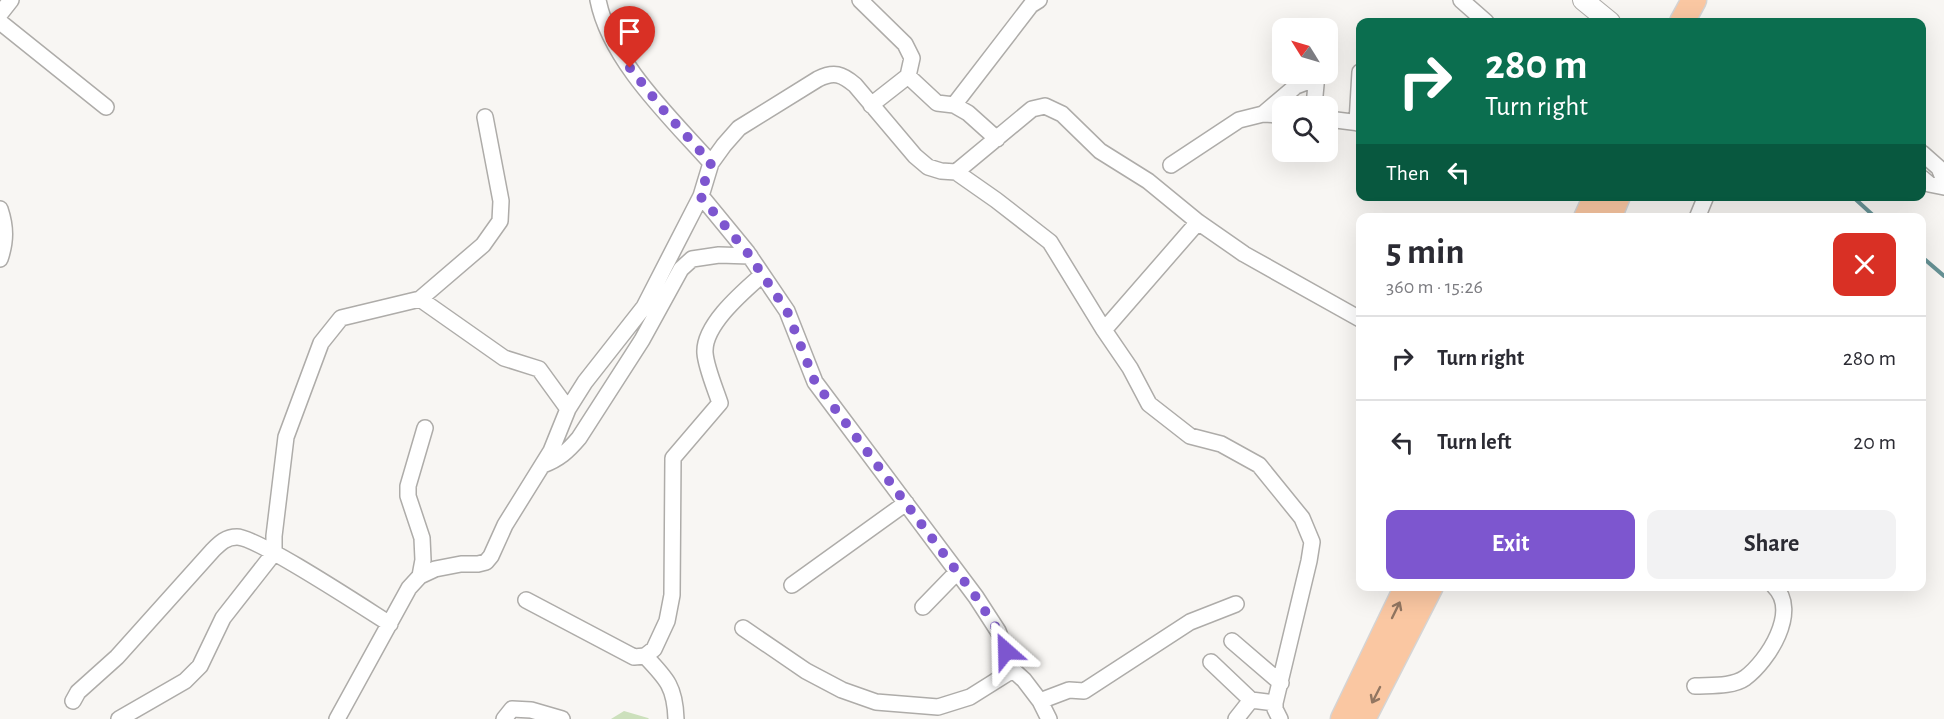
<!DOCTYPE html>
<html lang="en">
<head>
<meta charset="utf-8">
<style>
	:root { --surface:#fff; --page:#f2f2f3; --text:#2b2b33; --muted:#7c7c81; --line:#e1e1e2; --accent:#7d56cf }
	body { margin:0; font-family:"Alegreya Sans",sans-serif; background:var(--page); color:var(--text); height:100vh; display:flex; flex-direction:column; font-size:22px; white-space:nowrap }
	* { box-sizing:border-box; margin:0 }
	p { font-size:20px; color:var(--muted) }
	.icon { flex:none; width:33px; height:33px; fill:none; stroke:currentColor; stroke-width:2; stroke-linecap:round; stroke-linejoin:round }
	.map { position:relative; flex:1; overflow:hidden }
	.panel { position:absolute; left:1356px; top:213px; width:570px; height:378px; display:flex; flex-direction:column; background:var(--surface); border-radius:12px; box-shadow:0 6px 24px #0002 }
	.panel>* { flex:none }
	.top-card { position:absolute; left:1356px; top:18px; width:570px; height:183px; border-radius:12px; box-shadow:0 6px 24px #0002; background:#0b6e4f; color:#fff; overflow:hidden }
	.needle { width:39px; rotate:307deg }
	.controls { position:absolute; left:1272px; top:18px; display:grid; gap:12px }
	.controls a { display:grid; place-items:center; width:66px; height:66px; border-radius:12px; background:var(--surface); box-shadow:0 6px 24px #0002; font-size:30px }
	.pin { position:absolute; display:grid; place-items:center; width:51px; height:51px; color:#fff; margin:-62px -26px; border-radius:50% 50% 50% 0; rotate:-45deg; box-shadow:0 0 6px #0007 }
	.pin .icon { rotate:45deg }
	.me { position:absolute; width:66px; margin:-33px; rotate:335deg; stroke-linejoin:round; filter:drop-shadow(0 0 4px #0008) }
	.turn { display:flex; align-items:center; gap:21px; height:126px; padding:0 30px; font-size:27px }
	.turn .icon { width:78px; height:78px; stroke-width:2.5 }
	.turn b { display:block; font-size:42px; line-height:51px }
	.then { display:flex; align-items:center; height:57px; padding:0 30px; background:#0003; gap:12px; font-size:22px }
	.round { display:grid; place-items:center; flex:none; width:63px; height:63px; border-radius:12px; background:var(--page) }
	.overview { display:flex; align-items:center; justify-content:space-between; height:102px; padding:0 30px }
	h1 { font-size:36px; font-weight:700; line-height:45px }
	.cta { display:flex; gap:12px; margin-top:auto; padding:12px 30px }
	.cta a { flex:1; height:69px; border-radius:12px; background:var(--accent); color:#fff; font-size:24px; font-weight:700; line-height:69px; text-align:center }
	.cta a+a { background:var(--page); color:var(--text) }
	ul { padding:0; list-style:none }
	li { display:flex; align-items:center; gap:18px; height:84px; padding:0 30px; border-top:2px solid var(--line) }
	li div { flex:1 }
	li b { display:block; font-size:22px }
	li em { font-style:normal }
	.map>svg:first-child { display:block }
	.green { fill:#cce0bc }
	.lines { fill:none; stroke-linecap:round; stroke-linejoin:round }
	.stream { stroke:#669295; stroke-width:4 }
	.minor-casing { stroke:#aeaca9; stroke-width:18 }
	.tertiary-casing { stroke:#aeaca9; stroke-width:22 }
	.primary-casing { stroke:#d5d4d4; stroke-width:27 }
	.minor { stroke:#fff; stroke-width:15 }
	.tertiary { stroke:#fff; stroke-width:20 }
	.primary { stroke:#fac7a2; stroke-width:24 }
	.oneway { stroke:#927661 }
	.route { stroke:#7d56cf; stroke-width:10; stroke-dasharray:0 18 }
</style>
</head>
<body>
<div class="map">
<svg width="1944" height="719" viewBox="0 0 1944 719">
	<rect width="100%" height="100%" fill="#f8f6f3"/>
	<path class="green" d="M624 711 648 718 649 719H611Z"/>
	<g class="lines">
		<path class="stream" d="M1852 196 1876 218
			M1922 257 1944 276"/>
		<defs>
			<path id="minor" d="M598 0C610 61 671 118 711 163
				M860 0 905 44 912 58 908 76 871 105
				M1461 0 1486 22
				M0 14 11 0
				M0 22 106 107
				M908 76 937 103 954 105 968 113 997 139
				M954 105 1031 5 1039 0
				M1314 106 1317 74
				M1263 114 1296 86 1317 78
				M1328 119 1360 123
				M1357 123 1360 72
				M1922 153 1939 168 1944 180
				M1171 165 1239 120 1263 114 1282 115
				M956 172 1032 109 1045 106 1062 114 1100 151 1148 181 1198 222 1244 254 1360 319
				M1922 178 1929 184 1944 187
				M701 196 747 252 787 311 815 382 976 597 998 631 1013 670 1024 680 1040 701 1049 719
				M0 209C6 227 6 241 0 259
				M1697 218 1706 196
				M420 299 504 358 539 369 568 409
				M1104 330 1198 222
				M543 465C559 459 568 451 579 438L642 340 681 269 692 259 719 255 750 256
				M420 576 423 560 422 538 408 496V486L425 428
				M792 585 906 503
				M526 600 634 657 645 656 654 649 667 621 672 595 673 458 720 403C715 388 706 367 705 353 703 325 744 291 762 275
				M923 607 957 572
				M743 628 806 671 842 690 876 702 938 707 970 697 1013 670
				M1232 641 1281 683
				M645 656C667 679 675 687 676 719
				M1211 662 1251 700 1275 703
				M1695 686C1710 685 1732 687 1745 678 1768 661 1800 611 1774 586
				M73 701 78 692 117 657 213 550C220 543 226 537 237 537 257 537 366 609 390 624
				M1040 701 1069 690 1084 691 1190 622 1236 604
				M119 719 185 681 200 666 223 618 274 553V536L286 437 321 343 341 318 420 299 483 245 500 221 501 201 485 117
				M337 719 409 588 420 576 435 569 461 564H478L486 562 491 556 505 525 551 451 568 409 585 382 644 307 701 196 711 163 724 145 739 128 818 79C834 71 842 74 855 85L915 156 928 167 941 171 956 172 996 200 1050 242 1104 330 1130 368 1149 404 1190 436 1221 444 1259 465 1302 518 1312 542 1309 561 1275 703V709L1280 719
				M504 719 512 709 531 710 562 719
				M1236 719 1251 700"/>
			<path id="tertiary" d="M1583 0 1610 22"/>
			<path id="primary" d="M1682 22 1694 0
				M1586 218 1596 196
				M1609 218 1618 196
				M1343 719 1407 586
				M1363 719 1431 586"/>
		</defs>
		<use href="#minor" class="minor-casing"/>
		<use href="#tertiary" class="tertiary-casing"/>
		<use href="#primary" class="primary-casing"/>
		<use href="#minor" class="minor"/>
		<use href="#tertiary" class="tertiary"/>
		<use href="#primary" class="primary"/>
	</g>
	<defs><path id="oneway-shaft" d="M-6 0H5M1.5-3L5.5 0L1.5 3" fill="none" stroke-width="1.6" stroke-linecap="round" stroke-linejoin="round" transform="scale(1.5)"/></defs>
	<g class="oneway">
		<use href="#oneway-shaft" transform="translate(1396 610) rotate(-64)"/>
		<use href="#oneway-shaft" transform="translate(1376 695) rotate(117)"/>
	</g>
	<g class="lines">
		<path class="route" d="M630 68 665 112 711 163 700 196 747 252 787 311 815 382 976 597 998 631 1006 651"/>
	</g>
</svg>
<div class="controls">
<a><svg class="needle" viewBox="-14 -14 28 28"><path d="M0-13l5 13h-10z" fill="#e53935"/><path d="M0 13l5-13h-10z" fill="#7c7c81"/></svg></a>
<a><svg class="icon" aria-label="search" viewBox="0 0 24 24"><circle cx="10" cy="10" r="6"/><path d="M15 15l6 6"/></svg></a>
</div>
<div class="pin" style="left:630px;top:68px;background:#d93025"><svg class="icon" aria-label="arrive" viewBox="0 0 24 24"><path d="M6 21V4h12l-3 4 3 4H6"/></svg></div>
<svg class="me" style="left:1006px;top:651px" viewBox="-20 -20 40 40"><path d="M0-17L14 15 0 8-14 15z" fill="#7d56cf" stroke="#fff" stroke-width="4"/></svg>
<div class="top-card">
<div class="turn"><svg class="icon" aria-label="right" viewBox="0 0 24 24"><path d="M7 20v-9h11M14 6l5 5-5 5"/></svg><div><b>280 m</b>Turn right</div></div>
<div class="then">Then<svg class="icon" aria-label="left" viewBox="0 0 24 24"><path d="M17 20v-9H6M10 6l-5 5 5 5"/></svg></div>
</div>
<section class="panel">
<div class="overview"><div><h1>5 min</h1><p>360 m · 15:26</p></div><a class="round" style="background:#d93025;color:#fff"><svg class="icon" aria-label="close" viewBox="0 0 24 24"><path d="M6 6l12 12M18 6L6 18"/></svg></a></div>
<ul>
<li><svg class="icon" aria-label="right" viewBox="0 0 24 24"><path d="M7 20v-9h11M14 6l5 5-5 5"/></svg><div><b>Turn right</b></div><em>280 m</em></li>
<li><svg class="icon" aria-label="left" viewBox="0 0 24 24"><path d="M17 20v-9H6M10 6l-5 5 5 5"/></svg><div><b>Turn left</b></div><em>20 m</em></li>
</ul>
<div class="cta"><a>Exit</a><a>Share</a></div>
</section>
</div>
</body>
</html>
